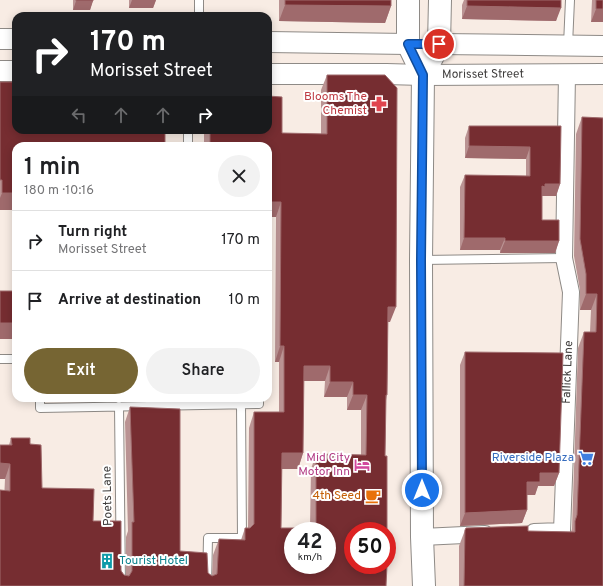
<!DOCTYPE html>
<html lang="en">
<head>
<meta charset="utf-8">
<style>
	:root { --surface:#fff; --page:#f2f2f2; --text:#202124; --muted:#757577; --line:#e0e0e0; --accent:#766533 }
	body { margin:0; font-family:Overpass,sans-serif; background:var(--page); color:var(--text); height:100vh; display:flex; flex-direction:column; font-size:15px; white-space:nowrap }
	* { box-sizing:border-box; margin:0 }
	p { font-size:13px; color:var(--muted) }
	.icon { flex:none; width:22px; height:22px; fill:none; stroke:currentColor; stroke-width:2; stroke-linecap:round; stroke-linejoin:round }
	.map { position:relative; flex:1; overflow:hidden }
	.sheet { position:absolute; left:12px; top:142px; width:260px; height:260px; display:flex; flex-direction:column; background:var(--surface); border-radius:12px; box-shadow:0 2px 10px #0003 }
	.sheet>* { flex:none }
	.banner { position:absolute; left:12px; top:12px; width:260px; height:122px; border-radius:12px; box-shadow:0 2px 10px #0003; background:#202124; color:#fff; overflow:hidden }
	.speed { position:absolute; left:284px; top:522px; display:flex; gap:8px; font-size:20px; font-weight:700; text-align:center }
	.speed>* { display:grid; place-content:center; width:52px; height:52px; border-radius:50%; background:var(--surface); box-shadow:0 2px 10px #0003; line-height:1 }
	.speed small { font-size:10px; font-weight:400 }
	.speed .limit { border:6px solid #d22; background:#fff; color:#111 }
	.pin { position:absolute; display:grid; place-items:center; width:34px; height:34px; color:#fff; margin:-17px; border:2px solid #fff; border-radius:50%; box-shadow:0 1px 4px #0007 }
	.me { position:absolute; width:44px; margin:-22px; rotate:0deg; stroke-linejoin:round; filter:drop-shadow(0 0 3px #0008) }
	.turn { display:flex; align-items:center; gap:14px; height:84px; padding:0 12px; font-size:18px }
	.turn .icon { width:52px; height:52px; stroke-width:2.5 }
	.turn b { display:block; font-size:28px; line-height:34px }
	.lanes { display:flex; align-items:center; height:38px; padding:0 12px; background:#0003; justify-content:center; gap:20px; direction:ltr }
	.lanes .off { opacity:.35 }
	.round { display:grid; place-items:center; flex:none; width:42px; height:42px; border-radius:21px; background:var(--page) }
	.overview { display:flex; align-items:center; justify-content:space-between; height:68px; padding:0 12px }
	h1 { font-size:24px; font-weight:600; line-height:30px }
	.action { display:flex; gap:8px; margin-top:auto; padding:8px 12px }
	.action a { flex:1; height:46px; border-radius:24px; background:var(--accent); color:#fff; font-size:16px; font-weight:600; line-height:46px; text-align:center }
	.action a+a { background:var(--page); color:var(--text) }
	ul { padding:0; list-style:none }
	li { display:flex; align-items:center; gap:12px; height:60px; padding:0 12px; border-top:1px solid var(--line) }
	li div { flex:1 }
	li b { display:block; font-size:15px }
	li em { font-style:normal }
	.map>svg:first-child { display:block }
	.built { fill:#f8ece4; fill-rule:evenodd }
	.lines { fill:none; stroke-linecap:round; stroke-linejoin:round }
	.service-casing { stroke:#8e8a86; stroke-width:10 }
	.minor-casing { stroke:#8e8a86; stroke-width:18 }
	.tertiary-casing { stroke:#8e8a86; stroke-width:22 }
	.secondary-casing { stroke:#8e8a86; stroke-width:24 }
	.service { stroke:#fff; stroke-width:8 }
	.minor { stroke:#fff; stroke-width:16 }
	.tertiary { stroke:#fff; stroke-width:20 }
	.secondary { stroke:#fff; stroke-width:22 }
	.wall { fill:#ba9393; fill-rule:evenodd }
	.shaded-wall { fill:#9f6a6c }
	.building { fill:#762d31; stroke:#9f6a6c; fill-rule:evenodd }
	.route-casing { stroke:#114b97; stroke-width:10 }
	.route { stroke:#1a73e8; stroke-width:7 }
	.labels { text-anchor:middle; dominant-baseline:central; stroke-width:4; stroke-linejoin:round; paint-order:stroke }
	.street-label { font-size:12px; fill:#3e3c3b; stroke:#fff }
	.health-label { font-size:12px; fill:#be3a42; stroke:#fff; text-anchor:end }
	.hotel-label { font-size:12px; fill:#b23c85; stroke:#fff; text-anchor:end }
	.shop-label { font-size:12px; fill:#366cbe; stroke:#fff; text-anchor:end }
	.food-label { font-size:12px; fill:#c56008; stroke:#fff; text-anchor:end }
	.culture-label { font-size:12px; fill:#0d838f; stroke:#fff; text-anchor:start }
</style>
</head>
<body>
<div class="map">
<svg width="603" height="586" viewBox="0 0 603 586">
	<rect width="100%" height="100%" fill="#fef9f5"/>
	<path class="built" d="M0 0H603V586H0ZM16 16H268V130H16ZM16 146H268V398H16ZM293 531H327V565H293ZM353 531H387V565H353Z"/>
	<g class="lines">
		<defs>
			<path id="service" d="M199 16V0
				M568 45 570 0
				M188 146V130
				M422 260 564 258
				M0 359H16
				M40 398V408L259 404V398
				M119 406 121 586
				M207 586 208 538H242L241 404"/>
			<g id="minor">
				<path id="s1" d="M534 532 562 531 571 292 564 258 567 74"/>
				<path d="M422 537 485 534"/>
			</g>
			<g id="tertiary">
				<path d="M0 39H16"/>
				<path d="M268 42 408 44"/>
				<path d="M439 44 603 46"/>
				<path d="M0 71H16"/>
				<path id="s2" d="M268 74H386L423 75 603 74"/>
			</g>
			<path id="secondary" d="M408 0V44L423 75 421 260 422 537 424 586
				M423 75 439 44 440 0"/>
		</defs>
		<use href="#service" class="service-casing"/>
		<use href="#minor" class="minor-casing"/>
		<use href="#tertiary" class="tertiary-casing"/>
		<use href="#secondary" class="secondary-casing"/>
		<use href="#service" class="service"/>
		<use href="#minor" class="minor"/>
		<use href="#tertiary" class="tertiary"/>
		<use href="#secondary" class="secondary"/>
	</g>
	<path class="wall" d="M73 0H93L90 10H73Z
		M129 0H156L153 8H129Z
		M279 0H391V6L385 23 279 21Z
		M464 0H561L556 21 462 19V5Z
		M592 0H603V22H591Z
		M327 75 390 322H388L387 395 386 400 385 456 386 586H0L5 479H0V445H9L11 438 30 444 42 488 93 521 124 575H126V537L128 531 125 422 130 407 180 551 212 576 213 555 219 539 241 540 245 528H248L249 428 254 412H279V362H275L276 217 268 146H204V130H268L282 133 321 134V90ZM303 381H325L324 397H347V410H361V455L316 454 311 469 310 528H281L282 469H298L303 453Z
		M0 82 16 146V210H0Z
		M582 117 603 118V586H459V546L465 530 571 532 572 529 578 348 584 332H590L591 310H580V290L574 256 576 134Z
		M469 126H561L560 184 556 196H542V220L559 241 555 253H500V250H460V187L465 175 526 176V159L465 158V138Z
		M465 352 559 473 554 486H538L535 495H527V510L522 523 460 526V365Z"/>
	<path class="shaded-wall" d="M132 0H156L153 8H129Z
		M76 1H93L90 10H73Z
		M285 5 391 6 385 23 279 21Z
		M467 6 561 8 556 21 462 19Z
		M596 9H603V22H591Z
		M469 146 530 147 526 159 465 158Z
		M545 184H560L556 196H542V186Z
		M2 193H16V210H0V198Z
		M268 202H281L276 217H268Z
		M464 238H505L500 250H460Z
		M505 241H559L555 253H500Z
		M586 294H597L591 310H580Z
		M388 307H396L390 322H382Z
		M0 323H16V339H0Z
		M280 346H284L279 362H275Z
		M304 366H330L325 381H298Z
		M330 382H353L347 397H324Z
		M353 395H367L361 410H347Z
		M282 453H303L298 469H276Z
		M0 463 10 464 5 479H0Z
		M540 473H559L554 486H538L535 495H522L527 482Z
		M527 510 522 523 460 526 465 513Z"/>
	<path class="building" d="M76 0H93V1H76Z
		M285 0H391V6L285 5Z
		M467 0H561V8L467 6Z
		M596 0H603V9H596Z
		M327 75H385L397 88 396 307H388L387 395H386L385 456H387V531H353V565H387L386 586H0V490L10 491V464L0 463V445H12L11 438H30V444L41 445 42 488 94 489 93 521H121V571L124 575 129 576 132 571V522H134L130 407 180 409V551L207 553 208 573 212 576 217 574 219 539 245 540V528H250L254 524V412H284V346H280L281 202H268V146H210V130H268V96L282 97V133L327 134ZM304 366H330V382H353V395H367L366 455 316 454V528H281L282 453H303ZM293 531H327V565H293Z
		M0 82H16V130H165V146H16V193H2V180H0Z
		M582 117 603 118V586H464L465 530 466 528 528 526V531L575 532V521L577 515 584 332H596L597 294H586V274L580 239Z
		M469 126H561L560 184H545V187L542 186V220H559V241H505V238H464L465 175 530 176V147L469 146Z
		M0 291H16V323H0Z
		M465 352 563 353 559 473H540V482H527V510L465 513Z"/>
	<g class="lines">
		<defs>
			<path id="route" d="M422 490 421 260 423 75 408 44H439"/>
		</defs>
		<use href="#route" class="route-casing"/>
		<use href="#route" class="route"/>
	</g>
	<defs>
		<symbol id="pharmacy-bare" viewBox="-9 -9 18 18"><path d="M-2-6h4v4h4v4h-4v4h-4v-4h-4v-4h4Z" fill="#e0444e" stroke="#fff" stroke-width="2.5" paint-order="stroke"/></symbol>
		<symbol id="supermarket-bare" viewBox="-9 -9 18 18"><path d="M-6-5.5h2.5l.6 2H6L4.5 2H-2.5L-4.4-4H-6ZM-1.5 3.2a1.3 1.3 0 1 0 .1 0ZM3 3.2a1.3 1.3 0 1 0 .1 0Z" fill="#3f7fe0" stroke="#fff" stroke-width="2.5" paint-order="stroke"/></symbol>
		<symbol id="hotel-bare" viewBox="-9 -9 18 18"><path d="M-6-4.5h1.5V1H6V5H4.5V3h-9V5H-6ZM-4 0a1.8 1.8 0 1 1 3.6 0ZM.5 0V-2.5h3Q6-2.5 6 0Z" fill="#d1479c" stroke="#fff" stroke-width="2.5" paint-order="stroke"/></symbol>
		<symbol id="cafe-bare" viewBox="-9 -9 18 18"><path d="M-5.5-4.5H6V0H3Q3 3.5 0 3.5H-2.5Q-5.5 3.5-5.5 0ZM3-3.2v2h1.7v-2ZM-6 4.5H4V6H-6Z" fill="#e8710a" stroke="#fff" stroke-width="2.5" paint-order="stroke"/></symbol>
		<symbol id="building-bare" viewBox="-9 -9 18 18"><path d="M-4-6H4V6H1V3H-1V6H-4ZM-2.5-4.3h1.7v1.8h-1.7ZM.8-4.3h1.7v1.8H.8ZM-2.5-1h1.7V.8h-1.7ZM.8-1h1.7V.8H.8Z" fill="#0f9aa8" stroke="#fff" stroke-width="2.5" paint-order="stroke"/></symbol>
	</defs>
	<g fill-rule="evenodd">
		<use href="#pharmacy-bare" x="368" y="93" width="22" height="22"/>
		<use href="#supermarket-bare" x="575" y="447" width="22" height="22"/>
		<use href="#hotel-bare" x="351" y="454" width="22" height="22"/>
		<use href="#cafe-bare" x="362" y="485" width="22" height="22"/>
		<use href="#building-bare" x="96" y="550" width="22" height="22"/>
	</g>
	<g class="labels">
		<g class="street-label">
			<text stroke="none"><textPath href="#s2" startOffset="215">Morisset Street</textPath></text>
			<text stroke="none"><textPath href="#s1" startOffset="187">Fallick Lane</textPath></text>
			<text transform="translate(108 496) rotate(-91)">Poets Lane</text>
		</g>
		<g class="health-label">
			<text x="367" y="97">Blooms The<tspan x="367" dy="14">Chemist</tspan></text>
		</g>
		<g class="hotel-label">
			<text x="350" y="458">Mid City<tspan x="350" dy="14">Motor Inn</tspan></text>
		</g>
		<g class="shop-label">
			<text x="574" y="458">Riverside Plaza</text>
		</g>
		<g class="food-label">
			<text x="361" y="496">4th Seed</text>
		</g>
		<g class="culture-label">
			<text x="119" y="561">Tourist Hotel</text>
		</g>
	</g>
</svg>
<div class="speed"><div>42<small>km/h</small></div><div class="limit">50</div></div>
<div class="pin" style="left:439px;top:44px;background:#d93025"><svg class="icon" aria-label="arrive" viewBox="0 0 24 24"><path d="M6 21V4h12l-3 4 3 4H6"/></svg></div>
<svg class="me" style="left:422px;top:490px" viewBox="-20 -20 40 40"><circle r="17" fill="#1a73e8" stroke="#fff" stroke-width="3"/><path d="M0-11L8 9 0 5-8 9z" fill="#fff"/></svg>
<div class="banner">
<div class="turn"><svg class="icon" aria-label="right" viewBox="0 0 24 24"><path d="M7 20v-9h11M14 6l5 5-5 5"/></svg><div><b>170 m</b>Morisset Street</div></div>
<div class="lanes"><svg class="icon off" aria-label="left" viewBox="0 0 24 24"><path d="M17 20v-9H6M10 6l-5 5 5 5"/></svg><svg class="icon off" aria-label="ahead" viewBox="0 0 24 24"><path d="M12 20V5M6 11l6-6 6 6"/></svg><svg class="icon off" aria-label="ahead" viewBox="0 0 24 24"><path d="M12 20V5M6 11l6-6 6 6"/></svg><svg class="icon" aria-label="right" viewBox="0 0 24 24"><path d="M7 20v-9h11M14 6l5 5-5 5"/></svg></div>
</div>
<section class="sheet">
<div class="overview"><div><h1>1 min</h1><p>180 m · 10:16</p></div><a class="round"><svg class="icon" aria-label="close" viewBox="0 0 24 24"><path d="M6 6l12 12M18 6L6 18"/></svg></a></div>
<ul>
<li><svg class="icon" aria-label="right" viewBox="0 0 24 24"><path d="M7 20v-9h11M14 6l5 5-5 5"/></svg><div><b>Turn right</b><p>Morisset Street</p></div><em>170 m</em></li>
<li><svg class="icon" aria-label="arrive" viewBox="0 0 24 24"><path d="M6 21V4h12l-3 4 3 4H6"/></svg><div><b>Arrive at destination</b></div><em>10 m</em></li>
</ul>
<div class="action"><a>Exit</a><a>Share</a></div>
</section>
</div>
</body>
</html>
